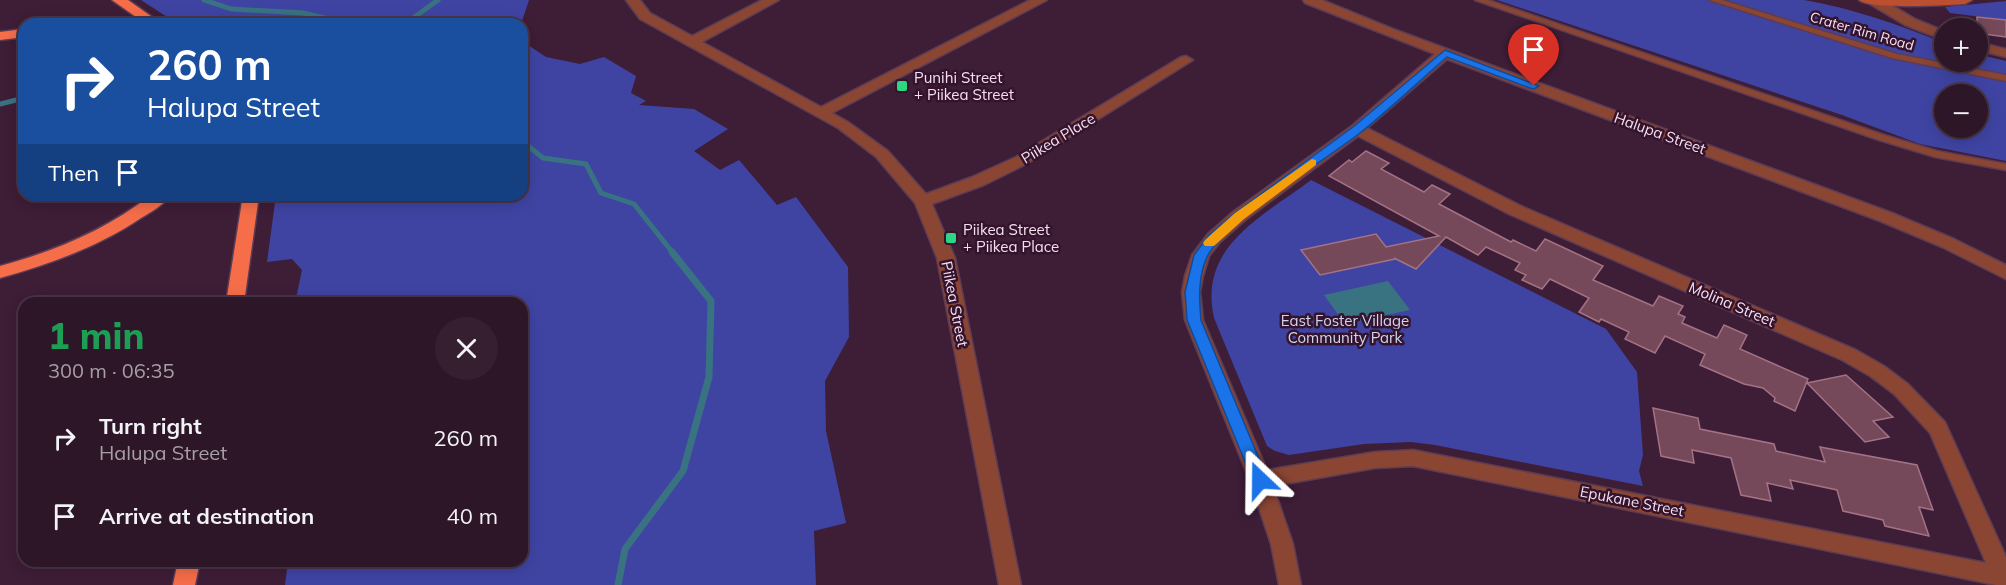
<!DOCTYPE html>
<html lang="en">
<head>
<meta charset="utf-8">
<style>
	:root { --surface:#2e1629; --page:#361f31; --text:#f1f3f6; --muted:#a79fa8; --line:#493546 }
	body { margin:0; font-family:Mulish,sans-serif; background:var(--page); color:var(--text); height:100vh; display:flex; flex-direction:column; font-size:22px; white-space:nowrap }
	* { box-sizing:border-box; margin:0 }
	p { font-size:20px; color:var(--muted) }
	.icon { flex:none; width:33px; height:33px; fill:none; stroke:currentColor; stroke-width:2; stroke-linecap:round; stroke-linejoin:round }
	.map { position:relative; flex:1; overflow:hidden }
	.side { position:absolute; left:18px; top:297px; width:510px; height:270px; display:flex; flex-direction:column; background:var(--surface); border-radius:18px; box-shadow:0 3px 15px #0003,0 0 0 2px var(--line) }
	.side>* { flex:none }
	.guide { position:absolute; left:18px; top:18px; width:510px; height:183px; border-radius:18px; box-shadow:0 3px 15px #0003,0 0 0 2px var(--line); background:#1a4fa0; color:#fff; overflow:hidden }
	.buttons { position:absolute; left:1934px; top:18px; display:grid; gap:12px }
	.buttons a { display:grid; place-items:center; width:54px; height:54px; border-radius:50%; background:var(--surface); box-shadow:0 3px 15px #0003,0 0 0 2px var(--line); font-size:30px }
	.pin { position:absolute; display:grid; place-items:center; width:51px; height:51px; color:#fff; margin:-62px -26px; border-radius:50% 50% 50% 0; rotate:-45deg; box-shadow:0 0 6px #0007 }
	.pin .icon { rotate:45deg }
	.me { position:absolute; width:66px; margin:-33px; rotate:337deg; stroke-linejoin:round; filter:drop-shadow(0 0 4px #0008) }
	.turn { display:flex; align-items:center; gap:21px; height:126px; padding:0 30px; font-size:27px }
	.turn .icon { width:78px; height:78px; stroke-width:2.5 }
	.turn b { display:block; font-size:42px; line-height:51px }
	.then { display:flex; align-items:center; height:57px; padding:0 30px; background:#0003; gap:12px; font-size:22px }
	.round { display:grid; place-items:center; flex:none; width:63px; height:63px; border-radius:32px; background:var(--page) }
	.head { display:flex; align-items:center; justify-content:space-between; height:102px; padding:0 30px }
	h1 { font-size:36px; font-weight:800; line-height:45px; color:#1e9e55 }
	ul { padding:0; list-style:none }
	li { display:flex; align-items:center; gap:18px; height:78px; padding:0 30px }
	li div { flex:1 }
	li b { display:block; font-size:22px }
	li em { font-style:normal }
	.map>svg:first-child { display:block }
	.green { fill:#3f44a3; fill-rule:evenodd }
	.water { fill:#397381 }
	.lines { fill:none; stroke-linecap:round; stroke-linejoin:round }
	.stream-far1 { stroke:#397381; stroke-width:5 }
	.stream { stroke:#397381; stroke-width:7 }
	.building { fill:#754959; stroke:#a37385; stroke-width:1.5 }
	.lane-casing { stroke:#5b3c54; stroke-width:3 }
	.street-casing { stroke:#5b3c54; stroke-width:3 }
	.secondary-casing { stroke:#5b3c54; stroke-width:3 }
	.highway-casing { stroke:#5b3c54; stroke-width:3 }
	.lane { fill:#8a4533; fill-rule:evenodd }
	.street { fill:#8a4533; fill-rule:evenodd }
	.secondary { fill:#bd4f31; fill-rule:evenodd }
	.highway { fill:#f66d49; fill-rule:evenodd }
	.route { fill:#1a73e8; stroke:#114b97; stroke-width:1.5 }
	.slow { fill:#f59e0b }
	.poi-dot { fill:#2ad884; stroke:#34142d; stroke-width:2 }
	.labels { text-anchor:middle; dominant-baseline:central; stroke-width:5; stroke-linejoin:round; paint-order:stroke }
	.far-street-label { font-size:14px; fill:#f5dfef; stroke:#34142d }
	.poi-label { font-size:15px; fill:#f5dfef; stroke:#34142d; text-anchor:start }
	.street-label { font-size:15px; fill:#f5dfef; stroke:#34142d }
	.park-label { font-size:15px; fill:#cfd5f0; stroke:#34142d }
</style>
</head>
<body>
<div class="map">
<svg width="2006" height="585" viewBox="0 0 2006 585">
	<rect width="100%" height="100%" fill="#3e1d37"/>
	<path class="green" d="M141 0H529L521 24H178Z
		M1497 0H1804C1852 8 1899 25 1944 43V62H1977V54L2006 61V161L1920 144 1842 115ZM1944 94H1977V128H1944Z
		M2006 1V20L1950 13 1945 7Z
		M522 41 546 57 580 64 604 57 636 76 631 93 646 101 639 105 694 109 728 129 694 151 720 170 739 160 777 205 796 197 848 267 849 337 825 381 826 431 846 523 814 531 816 585H285L288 561H522V303H295L302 270 292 259 267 262 276 195H522Z
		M1311 180 1606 329 1637 372 1643 455 1639 471 1643 486 1435 445 1411 442 1364 444 1289 455 1275 451 1267 446 1214 318C1198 246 1262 217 1311 180Z"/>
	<path class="water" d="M1388 281 1410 310 1345 324 1324 295Z"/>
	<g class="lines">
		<path class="stream-far1" d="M204 0 231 9 303 13 351 24
			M405 24 438 0
			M0 104 24 98
			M522 141 543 158 586 164 601 193 634 204 673 253"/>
		<path class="stream" d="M618 585 625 549 683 471 709 377 711 301 672 252"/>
	</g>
	<path class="building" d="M1977 17 2006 20V37L1977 33Z
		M1366 151 1389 163 1381 169 1424 192 1432 185 1450 194 1439 204 1511 242 1513 240 1536 251 1545 239 1603 266 1593 280 1653 306 1659 296 1683 306 1678 314 1685 317 1682 323 1717 338 1724 325 1747 335 1740 349 1808 379 1795 411 1774 401 1775 398 1763 388 1744 384 1700 365 1705 354 1665 336 1655 353 1625 339 1629 332 1601 319 1599 322 1579 312 1589 298 1550 279 1542 289 1522 280 1526 275 1515 270 1520 263 1486 247 1478 255 1446 237 1416 269 1394 258 1395 259 1320 275 1301 250 1376 234 1386 247 1439 236 1329 176 1349 160 1352 162Z
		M1846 375 1893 417 1873 421 1889 437 1865 442 1807 383Z
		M1653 408 1698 418 1700 429 1774 444 1776 451 1825 462 1820 447 1917 465 1933 510 1919 507 1929 536 1885 526 1883 520 1843 511 1837 490 1790 480 1793 489 1767 483 1771 501 1741 495 1731 458 1692 450 1694 463 1661 456Z"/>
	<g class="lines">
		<defs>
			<path id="lane" d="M1475 0H1488L1884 135 1937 151 2006 164V170L1935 157 1876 139Z
				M1709 0H1722L1897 54 2006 75V81L1892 58Z"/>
			<path id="street" d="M626 0H640L650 13 692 36 762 0H779L702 42 821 107 1030 0H1047L832 113 848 122 888 151 926 194 972 177 1016 157 1181 57 1186 56 1193 60 1028 163 984 185 932 204 955 258 1021 585H999L937 258 915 203 876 157 838 128 640 19Z
				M1303 0H1322L1393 29 1892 213 1954 239 2006 265V279L1942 247 1880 221 1447 59 1367 128 1521 206 1856 350 1884 366 1908 384 1945 422 2006 557V585H1996L1413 466 1375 468 1273 486 1293 544 1301 585H1279L1271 544 1250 481 1185 320 1182 292 1185 276 1192 255 1208 234 1233 212 1352 126 1435 54 1305 3ZM1358 136 1509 214 1842 360 1870 376 1894 394 1930 433 1986 563 1413 450 1375 452 1267 470 1203 320 1200 292 1203 276 1209 256 1220 242 1245 220Z
				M1869 0H1883L1915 19 1944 31V40L1905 25 1870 4Z
				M1977 42 2006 49V57L1977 50Z"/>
			<path id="secondary" d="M1859 0H1972L1965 4C1946 5 1870 10 1859 0Z"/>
			<path id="highway" d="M112 0H128L162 24H146Z
				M24 29V37L0 40V32Z
				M151 195H170C164 205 151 212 141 218 98 247 50 264 0 278V266C55 251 106 230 151 195Z
				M243 195H259L244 303H226Z
				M178 561H200L195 585H173Z"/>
		</defs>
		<use href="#lane" class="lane-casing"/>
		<use href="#street" class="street-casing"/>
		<use href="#secondary" class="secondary-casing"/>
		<use href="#highway" class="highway-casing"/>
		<use href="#lane" class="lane"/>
		<use href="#street" class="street"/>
		<use href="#secondary" class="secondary"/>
		<use href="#highway" class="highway"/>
	</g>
	<path class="route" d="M1445 50 1539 86 1534 89 1530 88 1447 57C1418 82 1390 109 1360 133 1328 158 1221 225 1207 257 1198 277 1199 298 1201 320L1268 480 1266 484 1260 486 1254 484 1187 320 1185 292 1194 255 1209 235 1235 213 1353 127Z"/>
	<path class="slow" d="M1312 159 1316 160V165L1244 219 1214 246H1205L1203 243 1205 240 1235 213Z"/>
	<g class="poi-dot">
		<rect x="896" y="80" width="12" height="12" rx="3"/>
		<rect x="945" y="232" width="12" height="12" rx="3"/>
	</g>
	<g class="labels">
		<g class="far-street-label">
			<text transform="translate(1862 31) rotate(16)">Crater Rim Road</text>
		</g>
		<g class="poi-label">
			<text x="914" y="77">Punihi Street<tspan x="914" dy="17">+ Piikea Street</tspan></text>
			<text x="963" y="229">Piikea Street<tspan x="963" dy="17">+ Piikea Place</tspan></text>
		</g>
		<g class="street-label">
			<text transform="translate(1660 133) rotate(20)">Halupa Street</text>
			<text transform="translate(1058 138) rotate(-31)">Piikea Place</text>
			<text transform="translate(955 304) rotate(79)">Piikea Street</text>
			<text transform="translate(1732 304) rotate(23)">Molina Street</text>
			<text transform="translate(1632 501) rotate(11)">Epukane Street</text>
		</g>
		<g class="park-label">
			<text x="1345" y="320">East Foster Village<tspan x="1345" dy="17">Community Park</tspan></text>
		</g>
	</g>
</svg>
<div class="buttons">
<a>+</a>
<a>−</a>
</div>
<div class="pin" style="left:1534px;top:86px;background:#d93025"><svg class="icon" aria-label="arrive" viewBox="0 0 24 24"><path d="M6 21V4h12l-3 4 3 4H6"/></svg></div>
<svg class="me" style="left:1260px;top:480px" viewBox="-20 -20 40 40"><path d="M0-17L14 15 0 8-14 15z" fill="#1a73e8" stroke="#fff" stroke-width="4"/></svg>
<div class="guide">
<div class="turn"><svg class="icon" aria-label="right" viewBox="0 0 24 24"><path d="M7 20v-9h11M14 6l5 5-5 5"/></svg><div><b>260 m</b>Halupa Street</div></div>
<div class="then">Then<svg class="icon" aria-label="arrive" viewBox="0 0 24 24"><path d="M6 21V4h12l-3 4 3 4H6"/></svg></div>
</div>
<section class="side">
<div class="head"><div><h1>1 min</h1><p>300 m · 06:35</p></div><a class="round"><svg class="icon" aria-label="close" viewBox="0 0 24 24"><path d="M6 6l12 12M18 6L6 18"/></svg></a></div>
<ul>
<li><svg class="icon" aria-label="right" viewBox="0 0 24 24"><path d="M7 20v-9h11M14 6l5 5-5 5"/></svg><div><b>Turn right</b><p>Halupa Street</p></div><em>260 m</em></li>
<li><svg class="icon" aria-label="arrive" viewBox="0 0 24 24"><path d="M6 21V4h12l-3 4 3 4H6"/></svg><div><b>Arrive at destination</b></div><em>40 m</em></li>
</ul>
</section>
</div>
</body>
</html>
